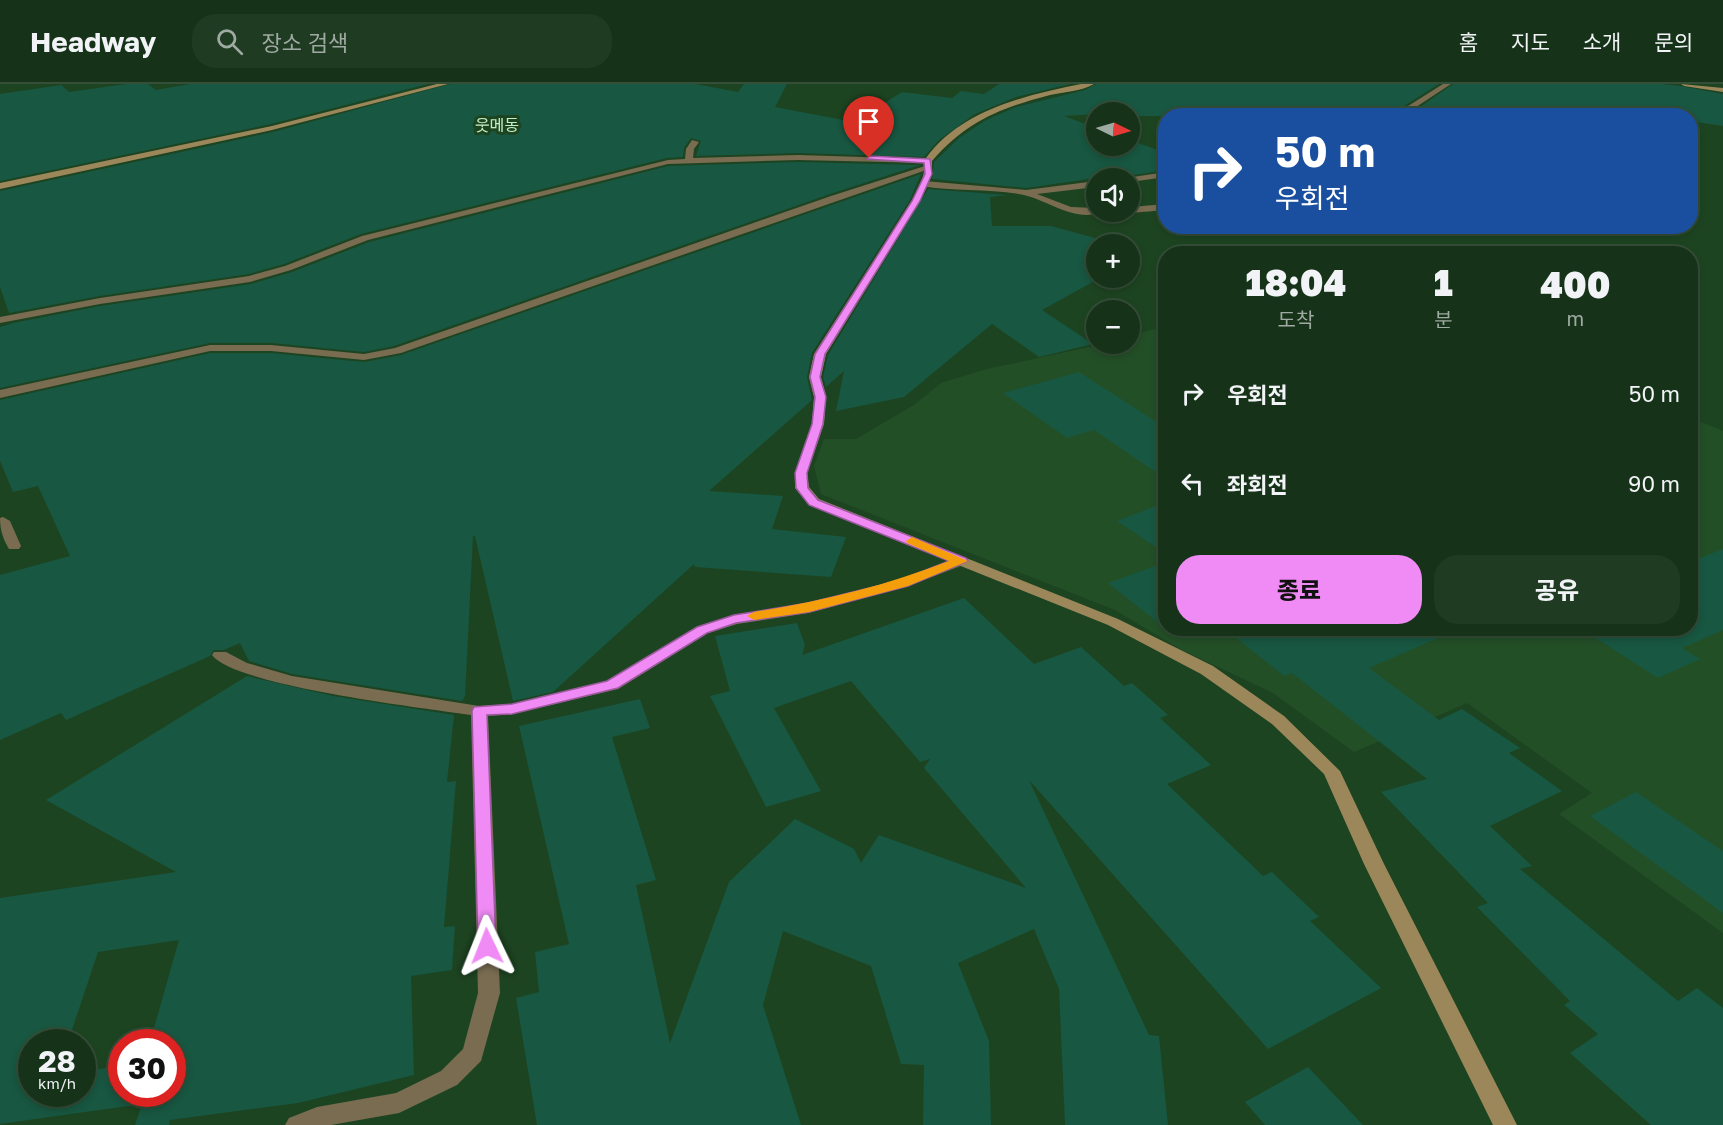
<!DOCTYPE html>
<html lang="ko">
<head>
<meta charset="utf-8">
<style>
	:root { --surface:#163319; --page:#1f3b22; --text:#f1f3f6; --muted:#9eaaa2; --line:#354e38; --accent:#f08bf5 }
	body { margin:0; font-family:"Golos Text","Noto Sans KR",sans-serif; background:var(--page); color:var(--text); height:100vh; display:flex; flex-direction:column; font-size:22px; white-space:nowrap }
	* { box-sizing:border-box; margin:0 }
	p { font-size:20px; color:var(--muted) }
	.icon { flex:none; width:33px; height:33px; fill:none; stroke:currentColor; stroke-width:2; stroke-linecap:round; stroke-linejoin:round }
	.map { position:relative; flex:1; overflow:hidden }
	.panel { position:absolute; left:1158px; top:162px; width:540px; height:390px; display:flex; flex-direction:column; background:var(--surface); border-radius:24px; box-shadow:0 3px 9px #0003,0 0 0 2px var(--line) }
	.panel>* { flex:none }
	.hud { position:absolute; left:1158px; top:24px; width:540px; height:126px; border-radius:24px; box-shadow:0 3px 9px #0003,0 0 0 2px var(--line); background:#1a4fa0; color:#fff; overflow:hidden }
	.needle { width:39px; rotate:95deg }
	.controls { position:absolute; left:1086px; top:18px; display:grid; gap:12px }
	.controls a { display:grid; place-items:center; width:54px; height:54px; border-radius:50%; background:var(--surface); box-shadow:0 3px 9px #0003,0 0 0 2px var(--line); font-size:30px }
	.speed { position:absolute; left:18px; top:945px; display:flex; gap:12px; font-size:30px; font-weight:700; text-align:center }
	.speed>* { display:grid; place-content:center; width:78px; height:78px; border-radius:50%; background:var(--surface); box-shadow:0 3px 9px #0003,0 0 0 2px var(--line); line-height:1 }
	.speed small { font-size:15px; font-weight:400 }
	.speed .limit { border:9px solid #d22; background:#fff; color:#111 }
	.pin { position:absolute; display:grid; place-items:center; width:51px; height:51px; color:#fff; margin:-62px -26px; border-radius:50% 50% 50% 0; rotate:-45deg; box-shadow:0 0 6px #0007 }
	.pin .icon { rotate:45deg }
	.me { position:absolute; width:66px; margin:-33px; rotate:358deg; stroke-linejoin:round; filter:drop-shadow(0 0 4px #0008) }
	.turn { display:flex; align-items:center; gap:21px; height:126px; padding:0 18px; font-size:27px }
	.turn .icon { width:78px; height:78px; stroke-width:2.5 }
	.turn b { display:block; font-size:42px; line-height:51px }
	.eta { display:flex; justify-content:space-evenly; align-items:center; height:102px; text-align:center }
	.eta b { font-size:36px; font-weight:800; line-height:42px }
	.primary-button { display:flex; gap:12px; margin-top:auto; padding:12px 18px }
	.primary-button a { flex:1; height:69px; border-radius:24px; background:var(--accent); color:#111; font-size:24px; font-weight:800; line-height:69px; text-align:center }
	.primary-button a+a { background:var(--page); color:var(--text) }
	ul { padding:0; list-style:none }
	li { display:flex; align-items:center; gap:18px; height:90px; padding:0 18px }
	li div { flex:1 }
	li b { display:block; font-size:22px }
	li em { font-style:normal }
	header { display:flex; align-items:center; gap:36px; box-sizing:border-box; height:84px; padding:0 30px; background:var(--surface); border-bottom:2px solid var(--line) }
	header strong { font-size:28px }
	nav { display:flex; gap:33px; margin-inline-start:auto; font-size:21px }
	.search { width:420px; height:54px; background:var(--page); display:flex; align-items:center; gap:15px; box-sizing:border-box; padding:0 21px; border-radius:24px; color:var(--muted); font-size:22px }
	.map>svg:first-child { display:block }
	.built { fill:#234f27 }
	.building { fill:#185741; fill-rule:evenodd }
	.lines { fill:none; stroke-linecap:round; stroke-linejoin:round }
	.street { fill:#796c51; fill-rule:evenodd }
	.secondary { fill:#9c875b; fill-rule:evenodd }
	.route { fill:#f08bf5; stroke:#9c5a9f; stroke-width:1.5 }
	.slow { fill:#f59e0b }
	.labels { text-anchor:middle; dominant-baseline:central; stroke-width:6; stroke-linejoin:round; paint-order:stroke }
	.far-quarter-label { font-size:16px; fill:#c2eec3; stroke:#1d4421 }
</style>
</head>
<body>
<header>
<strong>Headway</strong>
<div class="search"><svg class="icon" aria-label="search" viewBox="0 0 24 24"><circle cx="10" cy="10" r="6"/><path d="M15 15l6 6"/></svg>장소 검색</div>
<nav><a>홈</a><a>지도</a><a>소개</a><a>문의</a></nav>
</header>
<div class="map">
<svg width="1723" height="1041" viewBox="0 0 1723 1041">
	<rect width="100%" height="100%" fill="#1d4421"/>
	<path class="built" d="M1165 242 1166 544H1690L1691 334 1723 347V849L1559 730 1592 709 1467 619 1354 668 1273 609 1180 565 1115 526 821 410 814 382 824 355H856L914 321 941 299 987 285 1104 260H1130V252Z"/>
	<path class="building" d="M126 0H148L156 6 190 0H428L271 40 0 97V10L61 1 69 8Z
		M450 0H696L738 8 744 0H787L775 23 854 38 902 8 952 14 961 7 984 10 999 0H1070L1016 13 975 30 939 56 924 73 798 69 696 72 701 57 691 54 684 64 683 73 667 74 361 150 284 180 249 190 100 212 9 229 0 203V107L273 48Z
		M1096 0H1439L1396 27 1395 30 1398 32H1130V28L1064 32 1096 44V62H1130V56L1166 69V86L1115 94H1096L1026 104 932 95 934 78 959 54 986 36 1016 23 1085 6Z
		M1453 0H1662L1681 2 1723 10V42L1690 37V32H1407Z
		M798 78 920 81 830 110 394 262 364 268 271 259H210L0 304V243L13 239 100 222 251 200 292 188 369 158 668 82Z
		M921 90 910 116 812 269 807 293 812 316 709 407 783 412 772 445 846 453 831 493 695 483 694 480 553 608 513 617 475 452H473L465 612 462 617 292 590 249 577 240 559 224 566H214L210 572 66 636 61 629 0 656V491L70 472 38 402 13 408 0 377V316L210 269H271L364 278 401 271Z
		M928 105 1007 111 990 113 992 142H1051L1117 160H1096V194H1100L1042 226 1093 260 1039 273 992 240 904 313 836 327 844 287 826 303 823 293 828 271Z
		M1079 288 1166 344V395L1094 346 1067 354 1003 309Z
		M1166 418V470L1117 437Z
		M1723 465V546L1682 564 1700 575 1658 594 1580 544H1690V478Z
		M1166 478V545L1108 499Z
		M964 514 1034 580 1081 563 1124 602 1132 599 1168 631 1160 634 1211 681 1167 700 1263 792 1272 788 1319 833 1310 837 1381 904 1268 965 1029 696 1149 951 1159 952 1168 1041H1065L1059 905 1034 845 958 879 989 957 991 1041H923L924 981 901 980 871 882 783 847 763 921 801 1041H537L516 914 539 908 535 868 569 860 519 642 640 615 650 644 612 653 656 796 636 801 670 959 729 798 795 735 854 765 861 779 879 751 1026 804 924 684 930 675 920 678 851 597 774 624 821 707 766 723 710 612 730 607 715 552 797 539 805 561 802 571Z
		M1224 544H1461L1369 584 1439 636 1462 625 1520 664 1509 669 1562 707 1490 742 1532 782 1520 785 1678 917 1697 904 1723 924V1041H1651L1570 969 1598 950 1564 921 1570 917 1477 823 1488 819 1381 708 1427 695 1292 589 1284 592Z
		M247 592 333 612 454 631 447 698 456 697 444 843 455 842 452 886 411 892 414 991 298 1019 170 1036 169 1041H135L142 1020 0 1040V814L176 788 46 716ZM179 856 150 958H172V1010H122V982L82 987V1010H32V958H68L98 868Z
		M1636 708 1723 767V829L1590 732Z
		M1308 983 1363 1041H1265L1245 1018Z"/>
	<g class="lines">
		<path class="street" d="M1443 0H1451L1404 31 1397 29Z
			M692 56 699 58 694 65 693 74 798 71 928 75 932 77 928 79 798 76 668 80 368 156 291 186 250 198 100 220 0 239V233L100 214 249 192 285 182 362 152 668 76 685 75 686 65Z
			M925 82 932 84 401 269 364 276 271 267H210L0 314V306L210 261H271L364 270 395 264 831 112Z
			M1166 88V93L1130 98V94H1126Z
			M924 97 1026 106 1096 97V103L1037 110 1071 123 1096 124V128H1100C1078 139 1046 116 1024 111 991 104 955 108 921 102V98Z
			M1166 120V126L1130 129 1127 128H1130V123Z
			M3 433 10 437 21 462 19 465H9C3 455 0 446 0 434Z
			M961 473 968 477 966 480 908 502 809 529 737 540 708 549 618 605 512 630 488 632 500 909 481 977 457 1001 399 1029 331 1041H285L289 1034 317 1023 396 1009 441 987 463 965 478 909 471 631C425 624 235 602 212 571L214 568H226L247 579 292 592 479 622 512 620 607 597 698 543 734 531 808 520 898 496Z"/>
		<path class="secondary" d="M437 0H448L272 46 0 105V99L272 42Z
			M1081 0H1094C1083 7 1064 8 1050 11 1000 24 966 38 932 77V90L920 117 826 270 821 293 826 313 824 340 807 389 809 403 819 415 1118 535 1213 582 1284 632 1340 687 1384 780 1517 1041H1493L1364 780 1324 690 1272 640 1201 590 1108 541 809 421 795 404V389L812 340 814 313 809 293 814 270 912 117C916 108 923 97 924 87 924 82 923 79 926 74 961 26 1026 11 1081 0Z
			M1681 0 1723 4V8L1684 2Z"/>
	</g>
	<path class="route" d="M869 72 930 75 932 90 920 117 825 270 820 293 826 313 823 340 807 389 808 404 818 416 966 474 968 477 908 502 809 528 736 539 707 549 618 604 512 630 487 631 496 862 494 867 487 869 481 867 478 862 472 627 474 623 512 620 607 597 697 543 734 531 808 519 898 497 949 477 809 421 796 404 795 389 812 340 815 313 810 293 815 270 912 117 925 90 924 79 867 75Z"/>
	<path class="slow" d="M912 453 968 477 908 502 809 528 754 536 747 532 754 528C822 517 885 502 949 477L907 459 906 457Z"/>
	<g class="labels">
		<g class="far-quarter-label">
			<text x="497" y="41">웃메동</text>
		</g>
	</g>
</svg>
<div class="controls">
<a><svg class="needle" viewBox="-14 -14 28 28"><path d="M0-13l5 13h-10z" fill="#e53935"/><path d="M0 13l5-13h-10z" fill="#9eaaa2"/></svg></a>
<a><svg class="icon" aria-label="sound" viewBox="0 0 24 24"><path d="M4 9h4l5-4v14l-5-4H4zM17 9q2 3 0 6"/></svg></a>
<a>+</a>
<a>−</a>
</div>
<div class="speed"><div>28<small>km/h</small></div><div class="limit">30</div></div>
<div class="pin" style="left:869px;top:74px;background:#d93025"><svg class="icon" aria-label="arrive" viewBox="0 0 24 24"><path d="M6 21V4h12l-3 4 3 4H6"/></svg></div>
<svg class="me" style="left:487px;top:862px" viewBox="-20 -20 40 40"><path d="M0-17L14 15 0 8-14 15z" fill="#f08bf5" stroke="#fff" stroke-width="4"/></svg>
<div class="hud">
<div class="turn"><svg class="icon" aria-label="right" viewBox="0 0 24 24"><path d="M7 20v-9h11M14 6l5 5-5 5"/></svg><div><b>50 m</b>우회전</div></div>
</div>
<section class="panel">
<div class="eta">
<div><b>18:04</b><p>도착</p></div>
<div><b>1</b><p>분</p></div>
<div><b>400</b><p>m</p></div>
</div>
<ul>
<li><svg class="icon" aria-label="right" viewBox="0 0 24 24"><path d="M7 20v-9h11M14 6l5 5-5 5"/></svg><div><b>우회전</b></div><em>50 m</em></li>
<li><svg class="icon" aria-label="left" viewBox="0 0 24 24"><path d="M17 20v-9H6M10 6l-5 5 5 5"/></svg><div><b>좌회전</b></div><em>90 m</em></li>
</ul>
<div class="primary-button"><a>종료</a><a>공유</a></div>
</section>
</div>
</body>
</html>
